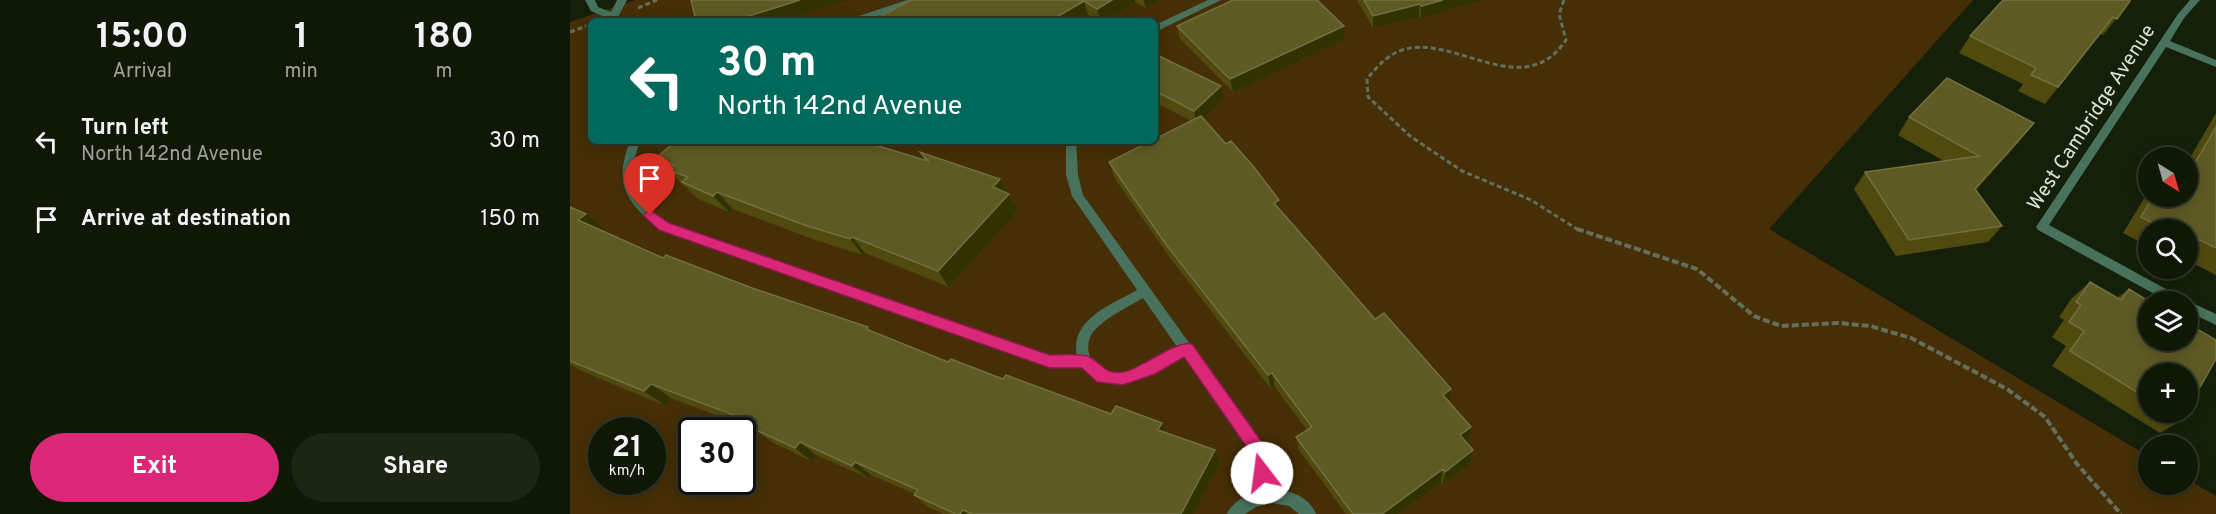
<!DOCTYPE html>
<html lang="en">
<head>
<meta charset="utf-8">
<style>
	:root { --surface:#0f1807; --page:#1d2515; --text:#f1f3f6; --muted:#9ba09b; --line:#2f3728; --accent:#db2777 }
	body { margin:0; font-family:Overpass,sans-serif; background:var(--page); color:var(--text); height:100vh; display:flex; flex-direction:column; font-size:22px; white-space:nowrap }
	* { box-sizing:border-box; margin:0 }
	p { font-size:20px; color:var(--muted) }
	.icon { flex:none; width:33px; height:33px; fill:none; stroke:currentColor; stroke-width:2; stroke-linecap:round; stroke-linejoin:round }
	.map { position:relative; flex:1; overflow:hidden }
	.panel { display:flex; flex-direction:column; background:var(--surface); width:570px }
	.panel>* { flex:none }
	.banner { position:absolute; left:18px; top:18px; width:570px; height:126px; border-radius:9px; box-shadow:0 3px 15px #0003,0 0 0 2px var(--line); background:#00695c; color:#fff; overflow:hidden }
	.needle { width:39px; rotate:143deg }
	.controls { position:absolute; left:1568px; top:147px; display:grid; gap:12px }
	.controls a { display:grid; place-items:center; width:60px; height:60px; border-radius:50%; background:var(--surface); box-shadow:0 3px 15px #0003,0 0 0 2px var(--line); font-size:30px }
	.speed { position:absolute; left:18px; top:417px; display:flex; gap:12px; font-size:30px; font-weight:700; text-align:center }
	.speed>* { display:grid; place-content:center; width:78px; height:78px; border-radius:50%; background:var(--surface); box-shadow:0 3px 15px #0003,0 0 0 2px var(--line); line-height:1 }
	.speed small { font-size:15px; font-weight:400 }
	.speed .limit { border:3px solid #111; border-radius:9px; background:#fff; color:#111 }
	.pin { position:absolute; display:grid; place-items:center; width:51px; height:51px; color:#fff; margin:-62px -26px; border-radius:50% 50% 50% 0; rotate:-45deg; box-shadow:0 0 6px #0007 }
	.pin .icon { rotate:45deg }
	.me { position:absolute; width:66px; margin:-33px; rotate:345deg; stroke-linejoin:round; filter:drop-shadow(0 0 4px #0008) }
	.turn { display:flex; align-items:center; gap:21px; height:126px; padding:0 30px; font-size:27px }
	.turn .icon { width:78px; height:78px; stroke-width:2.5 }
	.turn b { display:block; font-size:42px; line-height:51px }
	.eta { display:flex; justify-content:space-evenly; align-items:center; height:102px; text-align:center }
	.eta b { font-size:36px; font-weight:700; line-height:42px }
	.primary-button { display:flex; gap:12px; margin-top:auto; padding:12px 30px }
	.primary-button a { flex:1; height:69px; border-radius:36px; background:var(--accent); color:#fff; font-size:24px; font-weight:700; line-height:69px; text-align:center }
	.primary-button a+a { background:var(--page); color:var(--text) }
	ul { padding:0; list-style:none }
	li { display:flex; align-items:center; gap:18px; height:78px; padding:0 30px }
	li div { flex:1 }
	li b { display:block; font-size:22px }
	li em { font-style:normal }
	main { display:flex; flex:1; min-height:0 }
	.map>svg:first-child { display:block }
	.green { fill:#462e06; fill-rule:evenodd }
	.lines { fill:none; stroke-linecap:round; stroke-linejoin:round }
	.path-far1 { stroke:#646f5b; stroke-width:3; stroke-dasharray:5 3; stroke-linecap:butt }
	.path { stroke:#646f5b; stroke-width:4; stroke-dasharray:7 3; stroke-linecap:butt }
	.minor { fill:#48725d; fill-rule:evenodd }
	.wall { fill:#504a0f }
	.shaded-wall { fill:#313204 }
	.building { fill:#5e5a24; stroke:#727040; stroke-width:1.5 }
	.route { fill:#db2777; stroke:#8e194d; stroke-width:1.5 }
	.labels { text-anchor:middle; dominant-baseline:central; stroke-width:5; stroke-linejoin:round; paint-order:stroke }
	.street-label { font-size:20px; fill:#dbe4d5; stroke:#142009 }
</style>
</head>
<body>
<main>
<section class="panel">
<div class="eta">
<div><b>15:00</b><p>Arrival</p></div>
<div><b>1</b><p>min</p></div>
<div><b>180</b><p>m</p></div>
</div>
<ul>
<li><svg class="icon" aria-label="left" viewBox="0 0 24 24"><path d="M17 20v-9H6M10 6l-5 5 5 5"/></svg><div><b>Turn left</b><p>North 142nd Avenue</p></div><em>30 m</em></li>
<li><svg class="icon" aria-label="arrive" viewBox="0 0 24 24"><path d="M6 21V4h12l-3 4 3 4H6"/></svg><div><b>Arrive at destination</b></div><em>150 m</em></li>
</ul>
<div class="primary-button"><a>Exit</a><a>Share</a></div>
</section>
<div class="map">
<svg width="1646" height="514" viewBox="0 0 1646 514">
	<rect width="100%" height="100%" fill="#142009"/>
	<path class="green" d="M65 0H1403L1199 229 1578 456V484H1617V479L1646 496V514H0V22ZM21 21H585V141H21ZM32 430H82V482H32ZM122 430H172V482H122Z"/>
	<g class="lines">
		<path class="path-far1" d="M994 0 989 14 996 40C953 104 885 33 832 50 817 55 807 67 797 79L798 97 840 136 892 171 961 200 1010 231
			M68 8 87 0
			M0 32 19 25"/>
		<path class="path" d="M1007 229 1127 269 1184 316 1211 326 1268 323 1300 326 1341 338 1437 389 1475 417 1507 464 1551 514"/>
		<path class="minor" d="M15 0H25L28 7 41 12 47 0H57L48 17 49 21H39V19L21 11Z
			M337 0H352L350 2 293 21H278L280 19Z
			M638 0H651L585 32V25Z
			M1620 0H1630L1614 18 1600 41 1646 60V67L1596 47 1479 225 1616 300 1646 314V325L1617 311V302H1599L1468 230 1466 227 1608 14Z
			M60 141H70C55 184 65 196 98 224L480 356H507C499 320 542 304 567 290L502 196 496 175V141H506L508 175 513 195 693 446 701 489C719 490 739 496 746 514H729L719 506 702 503 686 507 675 514H657C662 502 675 496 687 492L681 453 614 357C586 372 538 402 513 368H480L90 230C56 201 43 186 60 141ZM573 298 608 348C585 360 540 390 521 358 516 350 518 339 523 332 536 317 556 308 573 298Z"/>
	</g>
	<path class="wall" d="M341 0H589L576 8 565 2 535 21H528L518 15 508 21H302Z
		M787 0H914L851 18 849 16 803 28Z
		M1560 1 1533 35 1530 34 1475 104 1448 91 1453 84 1389 53 1400 36Z
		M607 26 775 39 663 92 610 39Z
		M585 54 651 86 654 99 633 118 656 144 709 200 711 210 805 319 881 389 880 403 899 440 896 442 903 450 901 463 873 484 871 482 828 514H776L729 450 726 437 737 430 705 387 701 389 601 259 545 179 539 162 621 121 585 102Z
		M1646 113V275L1617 260V230H1578V246L1553 233 1578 192V196H1617V163Z
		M1339 117 1464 123 1450 141 1406 190 1432 226 1418 242 1326 256 1284 189 1295 172 1374 161 1328 135Z
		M350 152 430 179 448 210 379 287 295 253 293 255 248 241 163 209 159 212 128 199 117 188 115 187 104 176 102 175 86 158 355 160Z
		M0 207 35 230 34 232 93 258 298 327 302 332 378 362 541 414 592 423 596 433 645 450 650 463 623 514H374L358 507 344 495 345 494 301 475 298 478 246 455 241 461 202 442 185 430 101 398 94 405 47 386 10 370 0 364Z
		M1520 282 1547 298 1559 289 1578 374V412H1616L1612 420 1590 433 1482 366 1496 346 1482 337 1494 320 1489 317 1502 298Z"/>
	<path class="shaded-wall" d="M230 0H277L211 21H163Z
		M542 0H565V2L535 21H531L527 9Z
		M573 0H589L576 8Z
		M873 0H914L851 18V6Z
		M514 1 518 15 508 21H480Z
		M850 4 849 16 803 28V16Z
		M774 26 775 39 663 92 660 79Z
		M651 86 654 99 627 124 624 111Z
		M1464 123 1450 141 1392 206 1405 189Z
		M430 179 448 210 379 287 368 271 423 187Z
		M147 192 163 209 159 212 143 196Z
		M709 200 712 216 704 203Z
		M16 214 35 230 27 237 8 220Z
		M282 237 295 253 293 255 280 239Z
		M702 373 705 387 701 389 698 375Z
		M81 384 101 398 94 405 74 391Z
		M881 389 880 403 873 395Z
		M592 423 598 437 588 430Z
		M901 427 899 440 888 448 890 435Z
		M230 442 246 455 241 461 225 448Z
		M645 450 650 463 623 514H611Z
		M903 450 901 463 873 484 875 472Z
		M285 462 301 475 298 478 282 466Z
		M873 469 871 482 828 514H812Z
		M393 510 397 514H390Z"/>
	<path class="building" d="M121 0H230L163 21H126Z
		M341 0H542L527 9 514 1 480 21H473L470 19 466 21H302Z
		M663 0H747L774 26 660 79 607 26Z
		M794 0H873L851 6 850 4 803 16Z
		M1433 0H1559L1560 1 1547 19 1543 17 1488 87 1461 75 1466 68 1400 36Z
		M585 54 651 86 624 111 585 91Z
		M1377 78 1464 123 1405 189 1432 226 1339 240 1295 172 1409 156 1339 117Z
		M631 116 656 144 661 141 683 166 709 200 704 203 805 319 814 313 881 389 873 395 901 427 890 435 903 450 875 472 873 469 812 514H783L726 437 742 427 702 373 698 375 595 243 539 162 581 141H585V139Z
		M1646 127V248L1617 234V230H1596L1571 217 1583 196H1617V168L1619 169 1623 162 1625 163Z
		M106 141H292L358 161 350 152 430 179 423 187 439 194 368 271 282 237 280 239 234 225 147 192 143 196 112 182 118 177 98 170 104 165 86 158Z
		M0 207 16 214 8 220 93 258 96 255 182 288 298 327 296 329 378 362 381 359 433 379 436 375 541 414 546 406 592 423 588 430 645 450 611 514H403L393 510 390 514H386L344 495 348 490 285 462 282 466 230 442 225 448 184 429 188 424 81 384 74 391 0 361Z
		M1520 282 1551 300 1559 289 1580 302H1578V340H1617V323L1646 340V359L1617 410V374H1578V399L1500 351 1514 331 1499 322 1511 305 1506 302Z
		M1600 412H1616L1612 420Z"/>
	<path class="route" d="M80 210 99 223 480 355C491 355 507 353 517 356 533 362 532 375 554 372 572 368 608 339 622 344L694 445 700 473 697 479 692 481 686 479 681 453 614 357 585 374 553 385 527 382 512 368H480L89 230 73 215Z"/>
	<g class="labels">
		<g class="street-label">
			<text transform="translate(1522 118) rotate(-57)">West Cambridge Avenue</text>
		</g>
	</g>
</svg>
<div class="controls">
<a><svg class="needle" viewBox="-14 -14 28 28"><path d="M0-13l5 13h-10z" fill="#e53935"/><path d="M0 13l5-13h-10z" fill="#9ba09b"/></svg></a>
<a><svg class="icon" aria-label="search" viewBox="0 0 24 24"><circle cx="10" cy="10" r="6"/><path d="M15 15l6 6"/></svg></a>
<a><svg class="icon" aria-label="layers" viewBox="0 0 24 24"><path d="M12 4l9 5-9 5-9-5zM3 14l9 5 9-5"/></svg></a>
<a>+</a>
<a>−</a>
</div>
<div class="speed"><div>21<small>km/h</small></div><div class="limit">30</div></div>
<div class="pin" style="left:80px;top:215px;background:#d93025"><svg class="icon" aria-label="arrive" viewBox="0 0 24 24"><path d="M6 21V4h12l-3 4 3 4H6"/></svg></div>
<svg class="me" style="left:692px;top:473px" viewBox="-20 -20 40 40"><circle r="19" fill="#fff"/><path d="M0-13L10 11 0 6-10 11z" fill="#db2777"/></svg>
<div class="banner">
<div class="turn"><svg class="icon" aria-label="left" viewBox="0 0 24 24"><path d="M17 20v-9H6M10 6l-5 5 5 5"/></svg><div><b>30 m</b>North 142nd Avenue</div></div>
</div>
</div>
</main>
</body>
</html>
